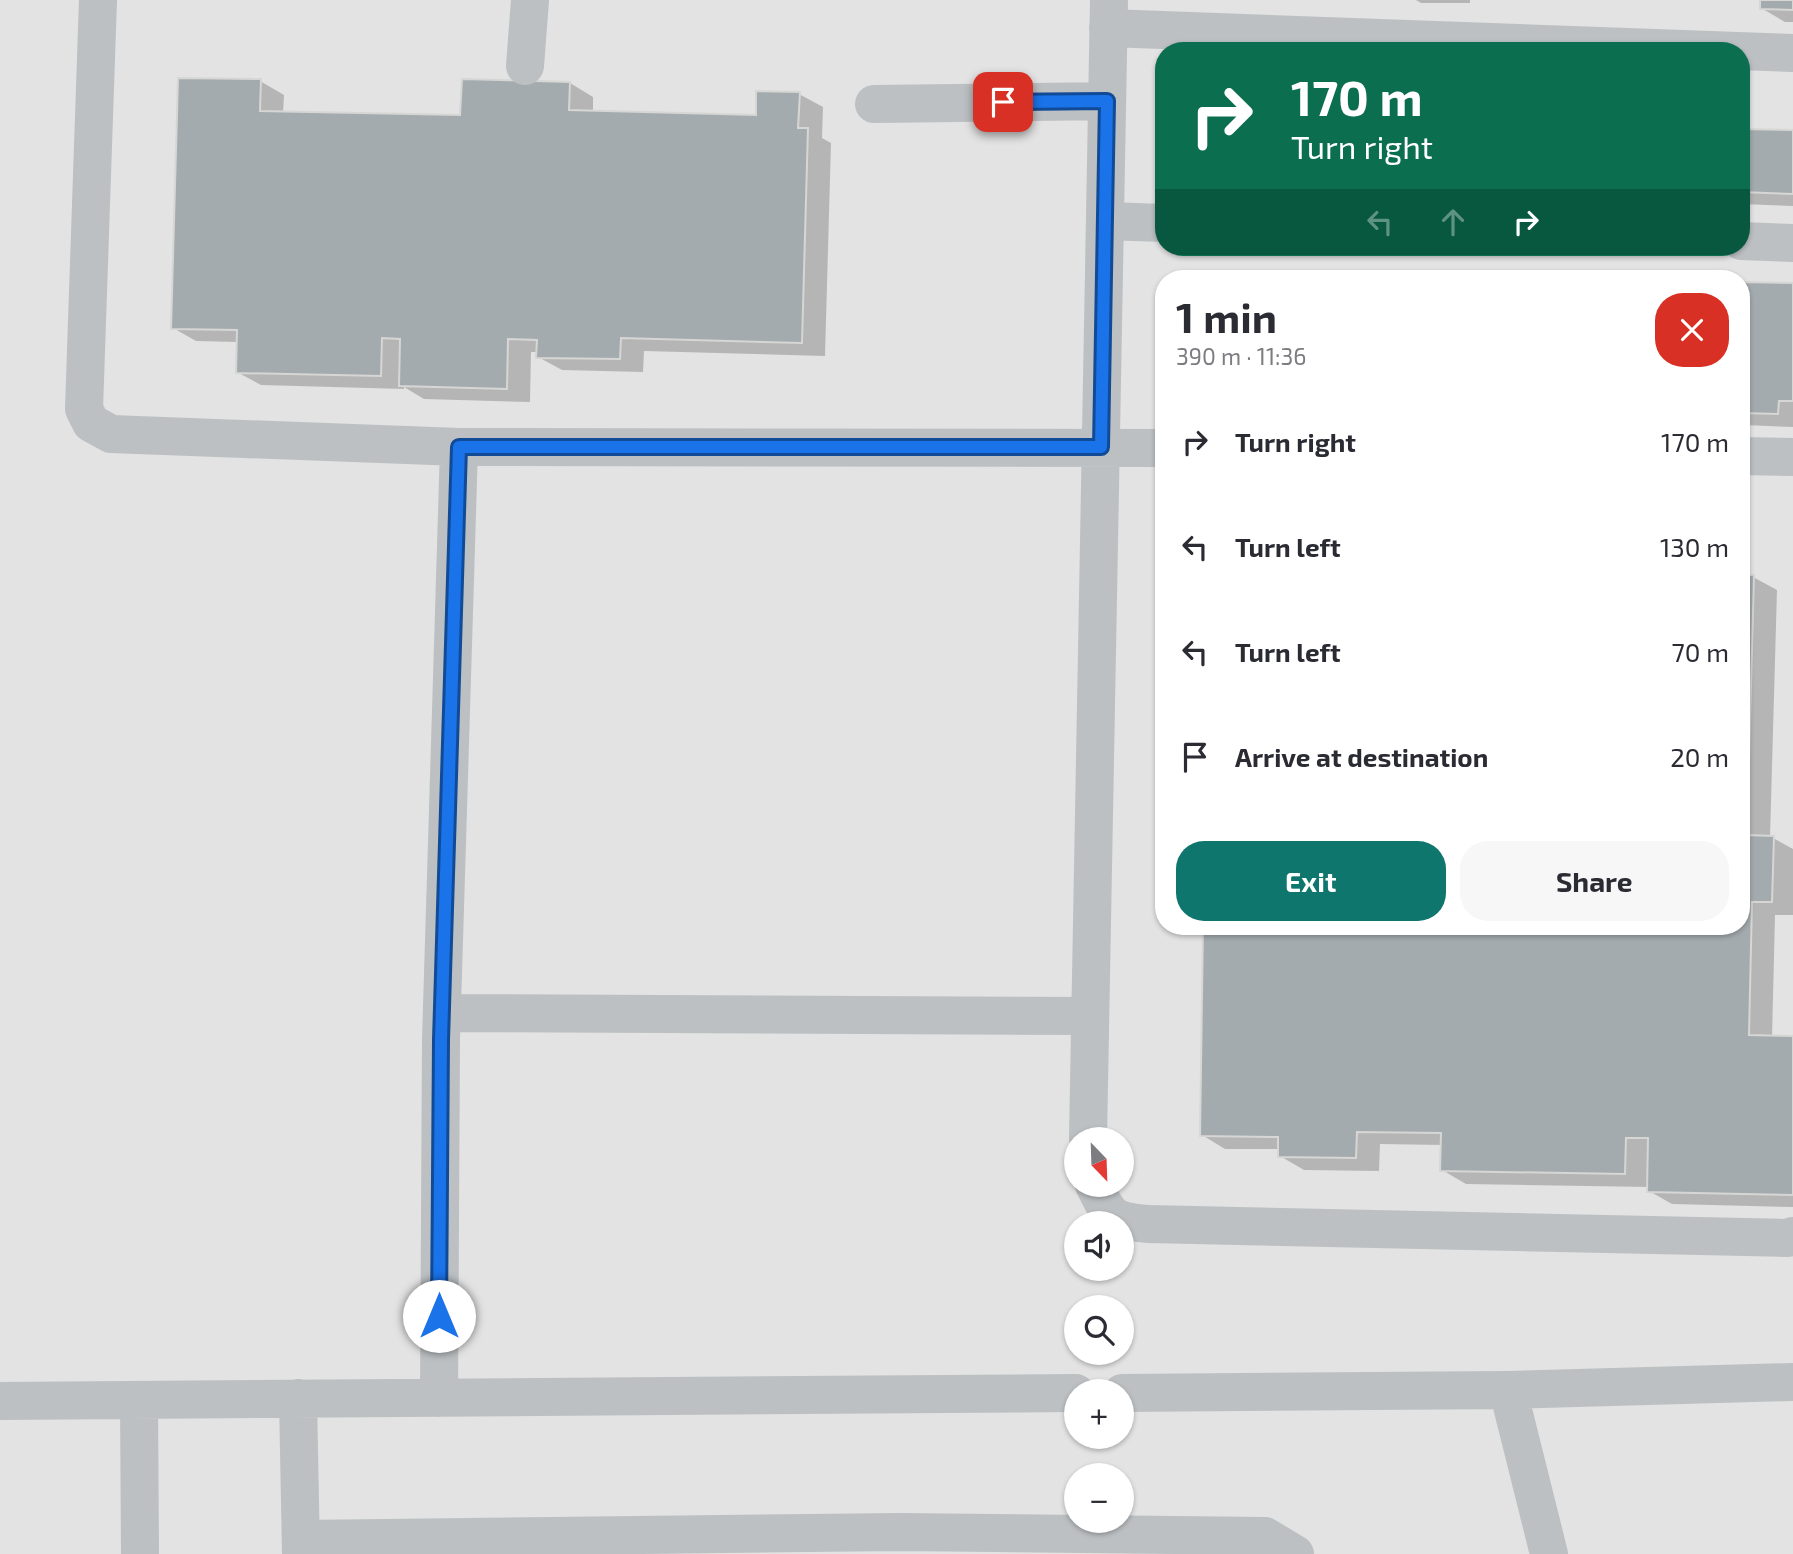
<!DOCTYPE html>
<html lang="en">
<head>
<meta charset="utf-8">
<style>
	:root { --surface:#fff; --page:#f7f7f7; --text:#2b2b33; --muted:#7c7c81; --accent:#0f766e }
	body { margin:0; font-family:"Exo 2",sans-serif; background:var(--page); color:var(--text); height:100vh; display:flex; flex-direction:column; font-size:26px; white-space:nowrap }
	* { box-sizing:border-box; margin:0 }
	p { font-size:23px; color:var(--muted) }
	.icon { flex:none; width:38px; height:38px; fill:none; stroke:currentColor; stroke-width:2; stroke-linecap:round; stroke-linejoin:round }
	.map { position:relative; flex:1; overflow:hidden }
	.sheet { position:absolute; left:1155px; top:270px; width:595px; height:665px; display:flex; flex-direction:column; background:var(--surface); border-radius:28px; box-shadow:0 2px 5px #0004 }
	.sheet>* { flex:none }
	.guide { position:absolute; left:1155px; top:42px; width:595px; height:214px; border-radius:28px; box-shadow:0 2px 5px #0004; background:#0b6e4f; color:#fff; overflow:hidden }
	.needle { width:46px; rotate:157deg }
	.controls { position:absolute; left:1064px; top:1127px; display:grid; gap:14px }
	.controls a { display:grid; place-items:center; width:70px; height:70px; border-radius:50%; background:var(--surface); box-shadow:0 2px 5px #0004; font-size:35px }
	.pin { position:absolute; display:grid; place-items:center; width:60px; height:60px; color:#fff; margin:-30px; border-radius:14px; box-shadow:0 4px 10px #0006 }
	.me { position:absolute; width:77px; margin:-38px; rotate:0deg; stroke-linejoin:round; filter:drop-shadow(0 0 5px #0008) }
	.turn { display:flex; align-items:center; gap:24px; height:147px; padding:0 21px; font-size:32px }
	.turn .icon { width:91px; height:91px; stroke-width:2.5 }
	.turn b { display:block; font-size:49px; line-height:60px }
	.lanes { display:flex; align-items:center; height:66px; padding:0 21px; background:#0003; justify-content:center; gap:35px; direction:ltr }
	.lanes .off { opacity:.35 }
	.round { display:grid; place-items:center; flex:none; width:74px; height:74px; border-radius:28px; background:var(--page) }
	.summary { display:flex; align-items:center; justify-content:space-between; height:119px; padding:0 21px }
	h1 { font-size:42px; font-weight:700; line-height:52px }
	.action { display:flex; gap:14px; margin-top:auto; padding:14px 21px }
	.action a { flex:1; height:80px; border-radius:28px; background:var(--accent); color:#fff; font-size:28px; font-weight:700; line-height:80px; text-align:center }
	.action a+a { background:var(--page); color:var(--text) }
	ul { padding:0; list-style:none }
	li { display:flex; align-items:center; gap:21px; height:105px; padding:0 21px }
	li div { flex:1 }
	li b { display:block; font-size:26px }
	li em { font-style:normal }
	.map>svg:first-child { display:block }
	.built { fill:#e2e3e2; fill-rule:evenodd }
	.shadow { fill:#0003 }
	.building { fill:#a4abaf; stroke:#d6d6d4; stroke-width:2 }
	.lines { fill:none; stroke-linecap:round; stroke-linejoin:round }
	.minor { stroke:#bcc0c2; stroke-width:38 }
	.route-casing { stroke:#114b97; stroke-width:18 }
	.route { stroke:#1a73e8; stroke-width:12 }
</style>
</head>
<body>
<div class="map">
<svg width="1793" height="1554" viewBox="0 0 1793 1554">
	<rect width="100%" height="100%" fill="#f4f4f1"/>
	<path class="built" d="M0 0H1793V1554H0ZM1164 51H1741V247H1164ZM1164 278H1741V926H1164ZM1076 1139H1122V1185H1076ZM1076 1223H1122V1269H1076ZM1076 1307H1122V1353H1076ZM1076 1391H1122V1437H1076ZM1076 1475H1122V1521H1076Z"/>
	<path class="shadow" d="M1416 0H1470V3H1421Z
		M1762 0H1793V22H1785L1761 8Z
		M260 81 284 95 283 113 462 117 570 83 593 97V113L757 117 799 94 823 107 822 138 831 143 825 356 644 351 643 372 562 370 538 357V352H531L530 402 424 399 404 387V389L261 385 237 372 238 342 196 341 173 328Z
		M1741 131 1793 132V206L1741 204Z
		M1741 284 1793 285V427L1744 425 1741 424Z
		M1753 577 1777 590 1770 838H1773L1793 849V915H1775L1772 1038H1793V1207L1672 1204 1649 1191V1187L1466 1184 1442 1170 1443 1145 1380 1144 1379 1171 1304 1170 1280 1156V1149H1225L1202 1135 1205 926H1741Z"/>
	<path class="building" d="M1760 0H1793V10L1760 9Z
		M178 78 261 79 260 111 460 115 462 79 570 82 569 110 756 115V91L800 92 798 128H808L802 343 621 338 620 359 536 358 537 340 508 339 507 389 399 386 400 339 382 338 381 376 236 373 237 330 171 329Z
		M1741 129 1793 130V194L1741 192Z
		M1741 282 1793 283V401H1779L1778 414 1741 413Z
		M1741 575H1754L1747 835 1774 836 1772 902H1752L1749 1035 1793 1036V1195L1647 1192 1648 1138H1626L1625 1174 1440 1171 1441 1133 1357 1132 1356 1158 1278 1157V1137L1200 1136 1203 926H1741Z"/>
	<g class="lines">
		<path class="minor" d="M98 0 84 409 91 423 111 434 459 447 1164 448
			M1108 28 1793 53
			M525 66 530 0
			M874 104 1107 101
			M1105 221 1164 223
			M1741 241 1793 243
			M1741 456 1793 457
			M442 1013 1090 1016
			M1088 1139 1109 0
			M1094 1185C1110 1218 1112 1221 1149 1224L1788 1238 1793 1236
			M1508 1390 1549 1554
			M1122 1393 1508 1390 1793 1382
			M298 1398 301 1554
			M439 1398 441 1040 459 447
			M139 1400 140 1554
			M0 1401 1076 1393
			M301 1539 900 1532 1265 1536 1295 1554"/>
	</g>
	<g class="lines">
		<defs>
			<path id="route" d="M439 1316 441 1040 459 447H1101L1107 101 1003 102"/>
		</defs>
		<use href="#route" class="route-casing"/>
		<use href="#route" class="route"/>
	</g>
</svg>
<div class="controls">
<a><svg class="needle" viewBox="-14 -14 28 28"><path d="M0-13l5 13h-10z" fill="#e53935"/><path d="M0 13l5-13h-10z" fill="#7c7c81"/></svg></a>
<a><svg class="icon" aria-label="sound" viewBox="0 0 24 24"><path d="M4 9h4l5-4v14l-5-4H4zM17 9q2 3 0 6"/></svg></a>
<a><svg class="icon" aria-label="search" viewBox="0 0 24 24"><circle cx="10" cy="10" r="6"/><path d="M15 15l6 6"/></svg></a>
<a>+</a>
<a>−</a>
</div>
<div class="pin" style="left:1003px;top:102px;background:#d93025"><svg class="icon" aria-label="arrive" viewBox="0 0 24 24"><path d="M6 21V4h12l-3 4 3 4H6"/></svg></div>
<svg class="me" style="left:439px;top:1316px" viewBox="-20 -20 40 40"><circle r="19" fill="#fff"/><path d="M0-13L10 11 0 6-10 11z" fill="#1a73e8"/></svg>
<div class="guide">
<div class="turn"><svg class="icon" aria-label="right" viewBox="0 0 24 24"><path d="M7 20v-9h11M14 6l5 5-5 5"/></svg><div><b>170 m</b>Turn right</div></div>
<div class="lanes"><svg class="icon off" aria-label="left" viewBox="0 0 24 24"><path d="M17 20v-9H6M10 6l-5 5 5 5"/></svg><svg class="icon off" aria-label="ahead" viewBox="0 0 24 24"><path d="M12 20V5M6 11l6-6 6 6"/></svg><svg class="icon" aria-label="right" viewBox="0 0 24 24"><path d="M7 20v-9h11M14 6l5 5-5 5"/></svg></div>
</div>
<section class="sheet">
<div class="summary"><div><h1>1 min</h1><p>390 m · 11:36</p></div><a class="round" style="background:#d93025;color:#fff"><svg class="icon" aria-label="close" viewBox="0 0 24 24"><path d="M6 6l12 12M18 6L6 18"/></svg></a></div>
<ul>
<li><svg class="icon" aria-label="right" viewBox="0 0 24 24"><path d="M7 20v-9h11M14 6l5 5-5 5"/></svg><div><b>Turn right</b></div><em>170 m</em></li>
<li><svg class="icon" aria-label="left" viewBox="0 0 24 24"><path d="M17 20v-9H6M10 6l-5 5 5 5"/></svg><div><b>Turn left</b></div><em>130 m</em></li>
<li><svg class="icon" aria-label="left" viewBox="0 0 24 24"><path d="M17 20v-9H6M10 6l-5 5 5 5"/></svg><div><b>Turn left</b></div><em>70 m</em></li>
<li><svg class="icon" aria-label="arrive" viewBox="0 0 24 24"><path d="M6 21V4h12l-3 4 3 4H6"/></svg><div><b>Arrive at destination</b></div><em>20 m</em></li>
</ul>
<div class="action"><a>Exit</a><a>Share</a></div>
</section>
</div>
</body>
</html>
